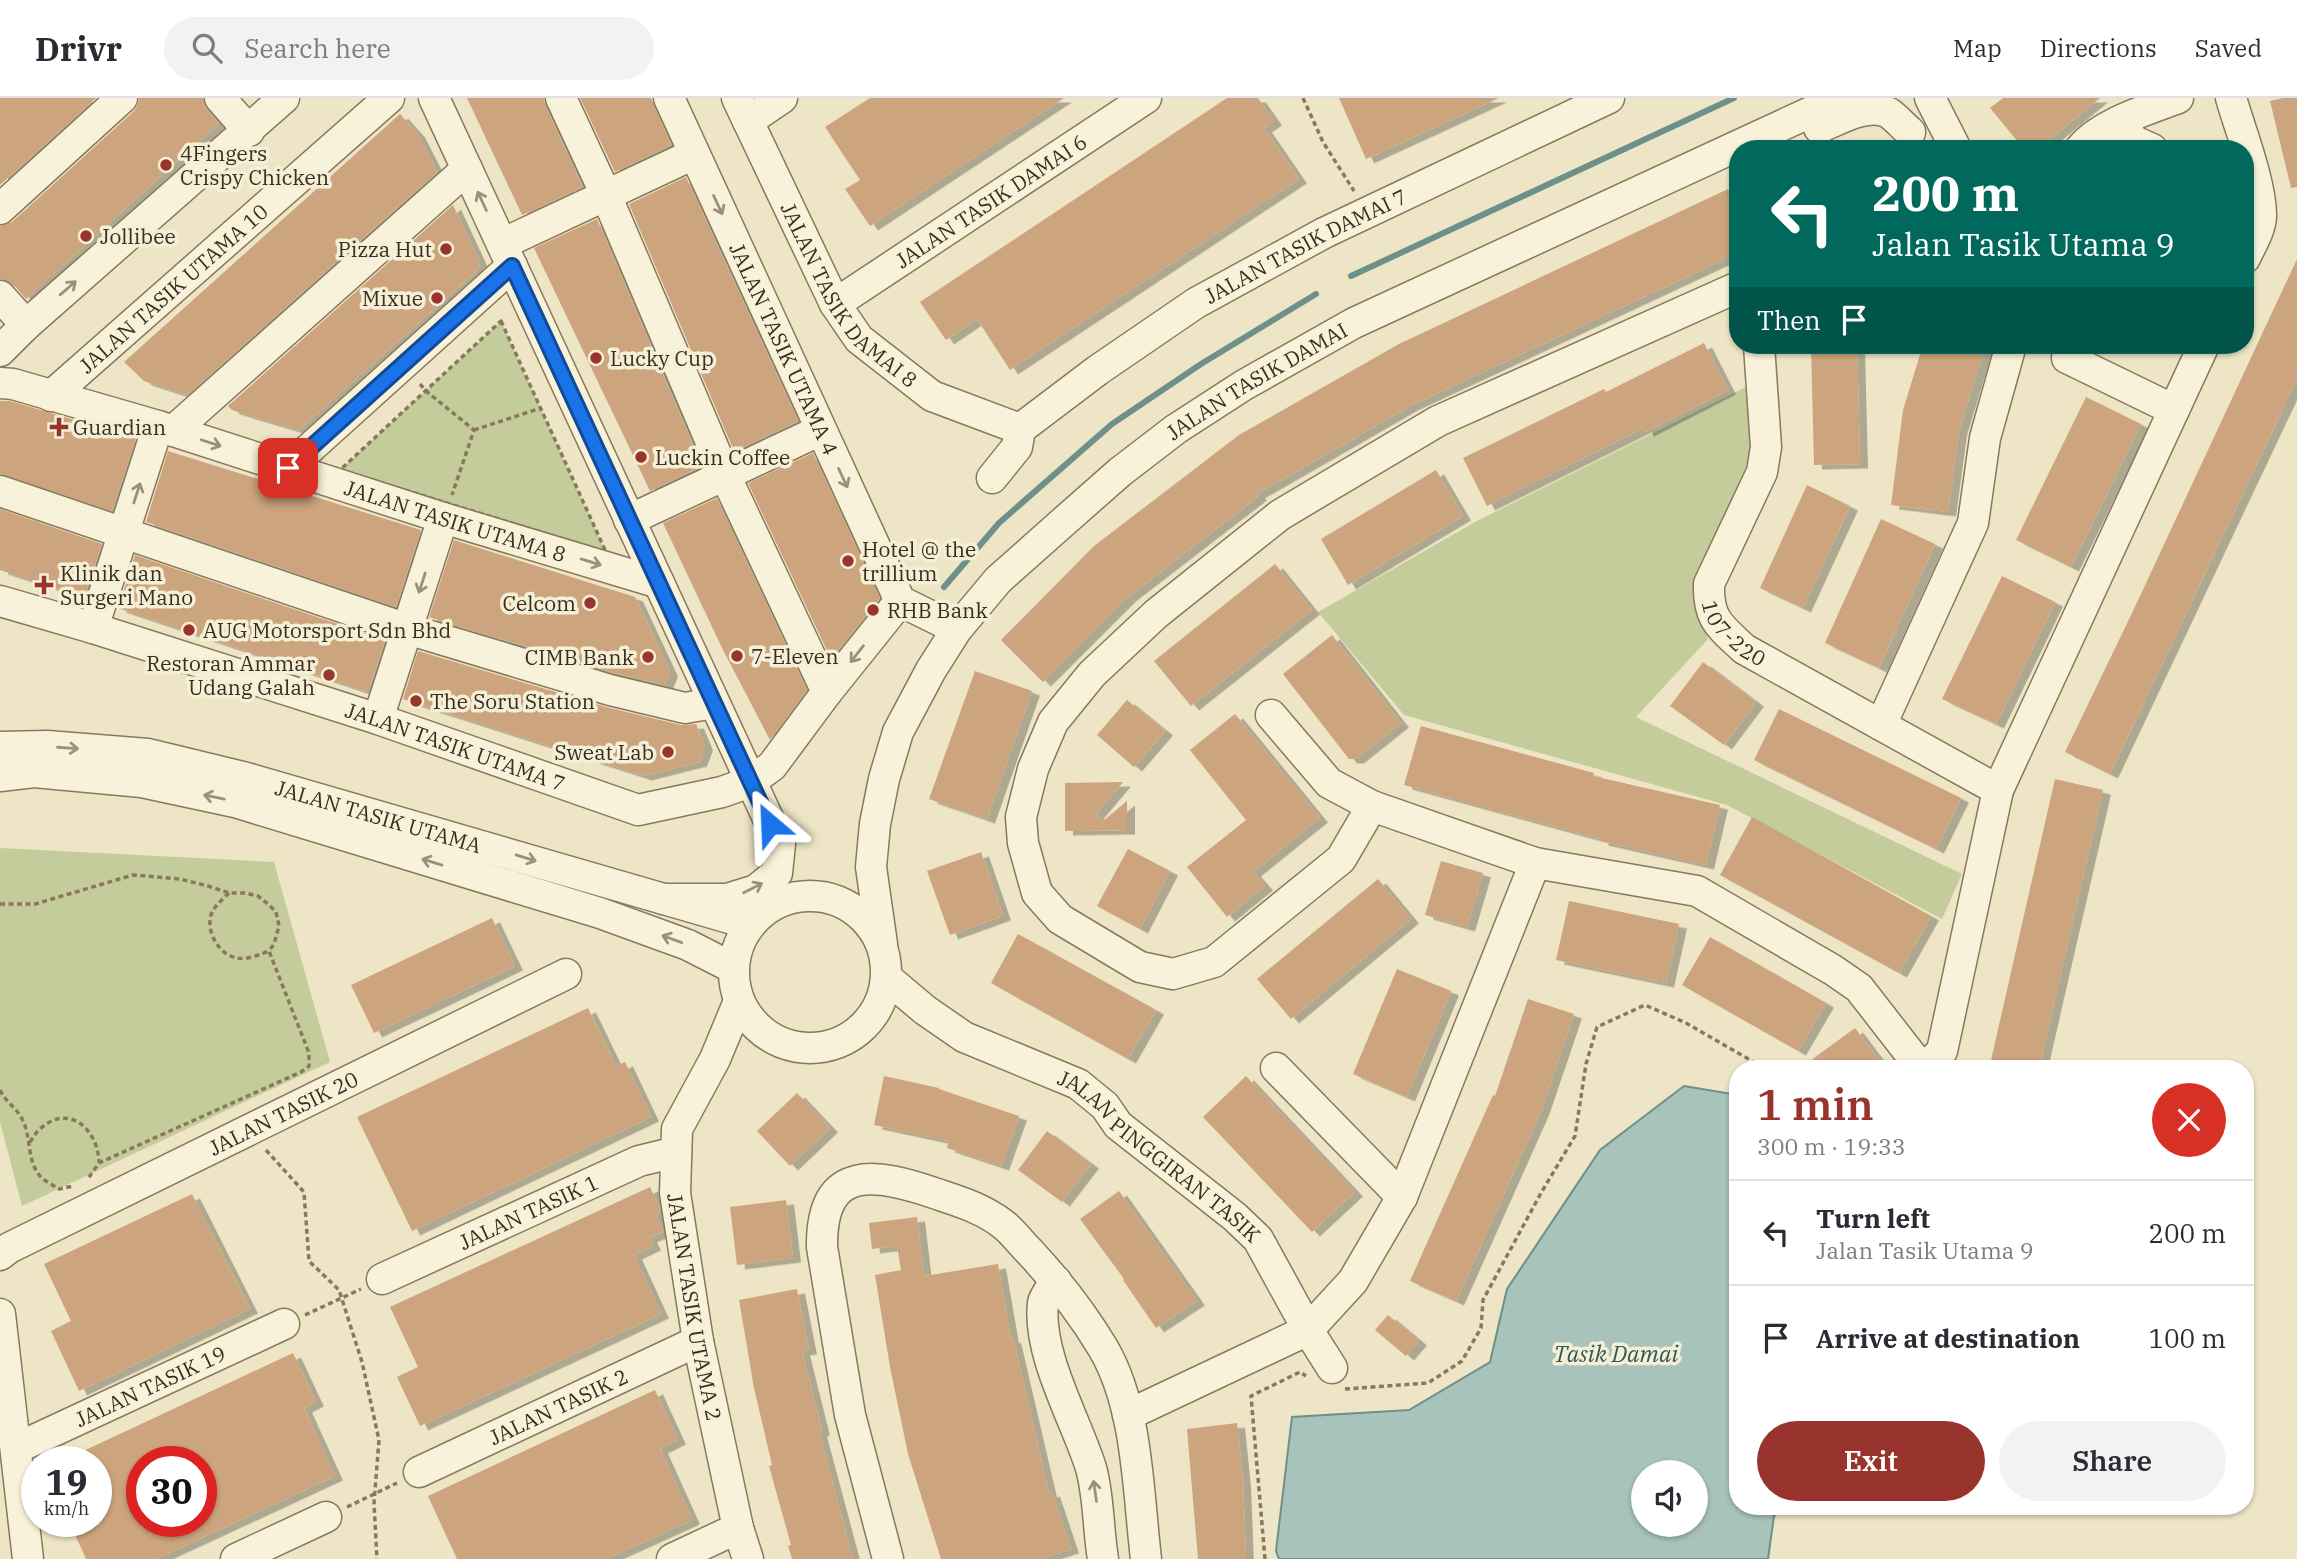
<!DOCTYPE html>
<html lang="en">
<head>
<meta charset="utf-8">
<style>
	:root { --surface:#fff; --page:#f2f2f3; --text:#2b2b33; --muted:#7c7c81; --line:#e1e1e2; --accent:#98342d }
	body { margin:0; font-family:"IBM Plex Serif",serif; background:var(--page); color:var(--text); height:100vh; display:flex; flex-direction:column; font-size:26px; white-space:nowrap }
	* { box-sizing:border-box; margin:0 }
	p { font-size:23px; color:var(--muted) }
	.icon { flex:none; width:38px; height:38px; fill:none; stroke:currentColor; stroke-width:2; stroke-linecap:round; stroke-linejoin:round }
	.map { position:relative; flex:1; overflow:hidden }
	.panel { position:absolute; left:1729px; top:962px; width:525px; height:455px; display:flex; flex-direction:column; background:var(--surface); border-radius:28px; box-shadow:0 2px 5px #0004 }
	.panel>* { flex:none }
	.guide { position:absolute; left:1729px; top:42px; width:525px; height:214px; border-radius:28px; box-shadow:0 2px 5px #0004; background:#00695c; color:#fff; overflow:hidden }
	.fabs { position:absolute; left:1631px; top:1362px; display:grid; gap:14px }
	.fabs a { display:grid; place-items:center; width:77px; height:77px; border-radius:50%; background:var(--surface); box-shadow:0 2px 5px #0004; font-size:35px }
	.speed { position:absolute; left:21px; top:1348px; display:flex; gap:14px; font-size:35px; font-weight:700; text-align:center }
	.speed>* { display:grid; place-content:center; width:91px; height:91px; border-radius:50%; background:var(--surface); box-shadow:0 2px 5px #0004; line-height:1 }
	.speed small { font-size:18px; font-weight:400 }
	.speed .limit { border:10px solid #d22; background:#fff; color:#111 }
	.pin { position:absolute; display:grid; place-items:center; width:60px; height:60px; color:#fff; margin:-30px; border-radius:14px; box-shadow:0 4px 10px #0006 }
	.me { position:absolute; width:77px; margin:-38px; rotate:334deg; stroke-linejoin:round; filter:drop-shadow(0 0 5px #0008) }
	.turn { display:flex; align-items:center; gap:24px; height:147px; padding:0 28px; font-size:32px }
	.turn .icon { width:91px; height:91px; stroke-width:2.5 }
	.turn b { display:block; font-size:49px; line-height:60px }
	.then { display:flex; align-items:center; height:66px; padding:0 28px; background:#0003; gap:14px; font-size:26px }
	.round { display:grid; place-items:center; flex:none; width:74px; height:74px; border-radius:37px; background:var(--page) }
	.summary { display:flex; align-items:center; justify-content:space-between; height:119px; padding:0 28px }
	h1 { font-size:42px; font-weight:600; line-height:52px; color:var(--accent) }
	.cta { display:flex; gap:14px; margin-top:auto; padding:14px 28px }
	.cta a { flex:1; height:80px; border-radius:42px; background:var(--accent); color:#fff; font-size:28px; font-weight:600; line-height:80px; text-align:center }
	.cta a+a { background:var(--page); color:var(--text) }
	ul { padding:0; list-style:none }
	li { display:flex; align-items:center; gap:21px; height:105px; padding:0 28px; border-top:2px solid var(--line) }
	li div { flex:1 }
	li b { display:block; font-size:26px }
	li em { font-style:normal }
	header { display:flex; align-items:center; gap:42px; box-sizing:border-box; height:98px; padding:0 35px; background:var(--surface); border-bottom:2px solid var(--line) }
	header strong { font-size:33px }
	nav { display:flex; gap:38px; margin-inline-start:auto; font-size:24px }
	.search { width:490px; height:63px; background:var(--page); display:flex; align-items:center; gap:18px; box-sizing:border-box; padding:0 24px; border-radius:38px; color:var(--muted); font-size:26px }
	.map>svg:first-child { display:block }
	.green { fill:#c3cc9a }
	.water { fill:#a8c2bc; stroke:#6e908a; stroke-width:2; fill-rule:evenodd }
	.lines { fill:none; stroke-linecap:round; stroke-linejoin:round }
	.stream { stroke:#6e908a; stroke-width:6 }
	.building { fill:#cca47d; fill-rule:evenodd; filter:url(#shadow) }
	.minor-casing { stroke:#89785c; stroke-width:33 }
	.path { stroke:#89785c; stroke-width:3.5; stroke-dasharray:5 3.5; stroke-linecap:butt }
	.minor { stroke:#f9f2da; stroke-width:30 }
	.oneway { stroke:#9a907d }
	.route-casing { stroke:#114b97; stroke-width:18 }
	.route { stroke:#1a73e8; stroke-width:12 }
	.poi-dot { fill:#98342d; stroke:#f5efd6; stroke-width:2.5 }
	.labels { text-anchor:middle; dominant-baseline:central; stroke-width:7; stroke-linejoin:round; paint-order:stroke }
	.poi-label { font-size:21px; fill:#3a2e20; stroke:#f5efd6; text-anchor:start }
	.street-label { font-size:21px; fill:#3a2e20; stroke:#f5efd6 }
	.water-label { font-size:23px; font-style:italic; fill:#2f5959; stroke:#f5efd6 }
</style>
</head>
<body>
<header>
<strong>Drivr</strong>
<div class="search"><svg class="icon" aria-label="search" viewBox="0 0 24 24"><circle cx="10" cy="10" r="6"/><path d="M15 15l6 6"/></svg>Search here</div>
<nav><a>Map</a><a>Directions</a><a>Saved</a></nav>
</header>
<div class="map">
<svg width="2297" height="1461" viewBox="0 0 2297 1461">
	<defs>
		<filter id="shadow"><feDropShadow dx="8" dy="4.5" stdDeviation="0" flood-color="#0004"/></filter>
	</defs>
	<rect width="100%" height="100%" fill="#eee5c6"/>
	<path class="green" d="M501 223 606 454 340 372Z
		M1750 287 1752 370 1694 492 1708 541 1636 619 1962 776 1942 821 1727 707 1404 617 1318 514 1475 424Z
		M0 750 274 764 330 964 22 1108 0 1024Z"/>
	<path class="water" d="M1684 988 1738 997V1409H1783L1774 1418 1768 1461H1279L1276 1453 1292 1319 1409 1312 1490 1264 1507 1191 1600 1052ZM1643 1374H1696V1426H1643Z"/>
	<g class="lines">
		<path class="stream" d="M1351 178 1734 0
			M944 489 999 425 1112 326 1201 266 1316 196"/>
	</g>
	<path class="building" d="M0 0H96L0 87Z
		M139 0H203L206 11 219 25 26 201 13 186 0 181V128L12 124 134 13 138 6Z
		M467 0H544L545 7 583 89 522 117Z
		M580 0H651L671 47 615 74Z
		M870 0H1064L870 128 845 91 860 82 825 29Z
		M1227 0H1258L1274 23 1264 30 1299 81 1010 272 977 221 946 242 920 204Z
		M1339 0H1499L1366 61Z
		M2003 0H2100L2038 51H2024L1990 10Z
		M2283 0H2297V89L2291 90 2270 3Z
		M400 16 417 35 437 74 187 297 144 283 124 264Z
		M686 79 798 323 734 353 629 106Z
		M1728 91 1738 112V155L1410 308 1257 396 1259 398 1128 499 1043 584 1001 542 1094 448 1239 337 1399 246Z
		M453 107 480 165 477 173 342 293 299 332 232 312 228 308Z
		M597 121 702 368 650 393 534 150Z
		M2297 161V281L2110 676 2065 654 2133 513Z
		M1704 245 1728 292 1646 334 1644 330 1487 408 1463 360 1604 291 1606 294Z
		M1811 247H1857L1860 366 1814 367Z
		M1923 247H1985L1959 333 1948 414 1891 407 1903 312Z
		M2086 299 2141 326 2071 469 2016 442Z
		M0 303H10L136 340 112 413 0 376Z
		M168 353 421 432 396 509 146 424Z
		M813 355 880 500 831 561 748 385Z
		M1436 372 1463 418 1348 487 1321 441Z
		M1807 387 1850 408 1803 510 1760 490Z
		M717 400 807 592 770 642 722 550 663 425Z
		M0 411 102 446 84 499 0 472Z
		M1881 421 1935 446 1879 570 1825 545Z
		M454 442 635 499 670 574 665 587 615 575 429 519Z
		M135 457 385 542 368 594 118 510Z
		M1275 466 1312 512 1191 608 1154 563Z
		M2002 478 2055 504 1996 626 1942 601Z
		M1332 537 1401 625 1356 661H1349L1283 576Z
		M418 553 606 609 681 627 696 626 705 648 699 664 644 678 403 601Z
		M1703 564 1756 604 1724 647 1670 608Z
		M975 573 1032 593 987 721 929 701Z
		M1127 602 1165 633 1134 669 1097 637Z
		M1779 611 1961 700 1936 751 1754 662Z
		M1235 616 1320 720 1253 774 1265 788 1227 819 1187 769 1246 722 1190 652Z
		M1421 628 1594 675 1593 678 1720 707 1706 767 1600 743 1601 741 1404 687Z
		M2055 681 2103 692 2057 892 2039 971H1989Z
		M1123 684 1096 716 1103 723 1127 703V732L1065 733V685Z
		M1752 719 1931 818 1899 875 1720 777Z
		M1128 751 1170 773 1140 831 1097 808Z
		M981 754 1003 818 950 837 927 773Z
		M1441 763 1483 775 1467 829 1425 817Z
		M1378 781 1411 821 1291 921 1257 881Z
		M1569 803 1679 826 1666 885 1556 862Z
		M492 820 515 868 374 935 351 887Z
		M1018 836 1156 912 1128 961 991 885Z
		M1710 839 1826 905 1798 953 1682 887Z
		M1397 871 1451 893 1407 999 1353 976Z
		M1528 901 1574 916 1541 1013 1456 1203 1410 1183 1493 997 1495 998Z
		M588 910 616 968 625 964 651 1019 412 1133 357 1019Z
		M1855 930 1886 971H1799Z
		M884 978 939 990V991L1019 1018 1001 1068 947 1050 949 1043 874 1027Z
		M1246 978 1355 1094 1312 1134 1203 1019Z
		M797 995 830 1030 790 1068 757 1033Z
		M1047 1033 1091 1066 1062 1104 1018 1072Z
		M650 1089 660 1111V1115L656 1117 663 1134 649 1140 653 1148 634 1157 661 1216 420 1328 397 1279 418 1269 390 1209Z
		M1119 1093 1197 1203 1156 1230 1123 1182 1124 1181 1080 1121Z
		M192 1096 250 1211 79 1293 51 1233 71 1223 44 1166Z
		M786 1102 793 1160 737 1167 730 1109Z
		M917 1119 924 1178 998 1166 1011 1241 1013 1240 1049 1395 1052 1394 1071 1451 1039 1461H941L908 1356 890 1269 875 1177 901 1172 897 1148 872 1151 869 1125Z
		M797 1191 809 1252 802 1253 822 1333 819 1334 853 1461H792L788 1448 791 1447 769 1368 772 1367 754 1290 739 1202Z
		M1388 1217 1419 1243 1406 1258 1375 1232Z
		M293 1255 316 1304 304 1310 335 1378 156 1461H86L72 1430 89 1423H96V1363H62ZM142 1363H201V1423H142Z
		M655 1292 678 1342 660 1351 692 1422 606 1461H457L428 1398Z
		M1237 1325 1243 1384 1246 1461H1198L1187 1331Z"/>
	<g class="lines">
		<defs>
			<g id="minor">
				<path d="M220 0 249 33"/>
				<path d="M434 0 780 746 777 775 756 792 727 801H663"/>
				<path d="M561 0 606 97 725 377 827 594"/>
				<path id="s1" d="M669 0 900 503 957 531"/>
				<path id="s2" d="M737 0 835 206 859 241 932 298 1020 331"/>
				<path d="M1930 0 1956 51"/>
				<path d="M2231 0C2240 31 2262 88 2261 119 2260 133 2251 147 2245 160"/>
				<path d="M748 23 782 0"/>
				<path d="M2120 23 2134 43 2152 51"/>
				<path d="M1819 30C1838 22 1868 4 1889 15 1896 20 1903 28 1910 34"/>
				<path d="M2080 51C2101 25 2147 12 2178 0"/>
				<path d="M0 111 122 0"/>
				<path d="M502 146 694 56"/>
				<path d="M0 198 26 227"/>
				<path id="s3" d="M835 206 1146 0"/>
				<path id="s4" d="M1759 247 1766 349 1762 374 1709 486C1708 522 1720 528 1744 551L1998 692"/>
				<path d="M0 253 26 227 284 0"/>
				<path d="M2067 260 2174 312"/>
				<path id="s5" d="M0 285 13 286 158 328 443 420 659 485"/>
				<path id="s6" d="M51 298 389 0"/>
				<path id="s7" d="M1020 331 1098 272 1196 205 1324 135 1609 0"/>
				<path d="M173 333 467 71"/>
				<path d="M288 370 512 168"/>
				<path d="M992 380 1017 349 1020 331"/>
				<path d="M0 393 407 531 610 592 685 610 714 605"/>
				<path d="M629 422 821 332"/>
				<path id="s8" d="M0 503 93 530 378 621 638 712 722 694 750 684 772 668 827 594 900 503"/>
				<path d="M93 530 158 328"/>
				<path d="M1271 617 1329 685 1372 708 1535 765 1697 793 1833 872 1859 890 1922 971"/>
				<path d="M378 621 443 420"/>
				<path d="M1881 627 1973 425 1985 340 2011 247"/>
				<path id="s9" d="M0 649 47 648 148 656 243 679 750 826"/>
				<path d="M0 678 34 674 142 684 235 704 600 815 688 847 733 870"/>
				<path d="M1372 708 1341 761 1214 864 1173 876 1140 869 1060 821 1037 795 1023 745 1021 719 1033 671 1053 624 1092 576 1156 516 1280 417 1438 323 1738 189"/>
				<circle cx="810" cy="874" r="76"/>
				<path id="s10" d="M882 846 871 769 875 726 884 681 898 634 931 572 957 531 998 482 1061 426 1120 374 1176 331 1244 287 1354 225 1841 0"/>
				<path id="s11" d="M887 880 925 912 964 939 1078 986 1105 1008 1118 1027 1235 1119 1258 1141 1308 1232 1332 1270"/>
				<path id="s12" d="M739 903 715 961 677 1031 675 1095 698 1243 738 1430 748 1461"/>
				<path d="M1276 970 1402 1099"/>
				<path d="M1924 971 1942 953 1998 692 2204 247"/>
				<path id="s13" d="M0 1157 9 1150 566 876"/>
				<path id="s14" d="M382 1181 639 1063 676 1054"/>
				<path d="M1056 1183C1052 1189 1044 1198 1043 1205 1037 1256 1076 1322 1091 1370 1099 1399 1098 1431 1103 1461"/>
				<path d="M0 1216 28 1461"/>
				<path d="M1128 1317 1308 1232 1353 1183 1402 1099 1535 765"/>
				<path id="s15" d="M17 1350 284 1226"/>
				<path id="s16" d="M419 1374 698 1243"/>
				<path d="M236 1461 326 1419"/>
				<path d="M672 1461 738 1430"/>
				<path d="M888 1461 850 1317 822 1149C821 1064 877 1075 937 1096 961 1104 984 1111 1004 1127 1013 1134 1021 1145 1029 1153 1057 1183 1082 1215 1103 1250 1138 1309 1138 1394 1146 1461"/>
			</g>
		</defs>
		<use href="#minor" class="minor-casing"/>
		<path class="path" d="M1303 0 1323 44 1354 93
			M501 223 606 454 340 372Z
			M420 286 426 293 474 332 452 397
			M474 332 541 310
			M229 795C222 802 214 808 211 817 206 834 219 857 237 860 247 862 259 857 269 853
			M0 806H35L133 777 180 781 208 788 229 795H245L258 798 268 806 276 814 279 828 274 846 269 853 309 955V968L301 974 99 1065 87 1082
			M0 992C5 1003 15 1009 21 1019 32 1037 26 1062 40 1078 44 1083 53 1087 59 1091L74 1088
			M30 1044C33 1040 36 1034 40 1031 69 1004 98 1032 99 1064
			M266 1052 304 1094 309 1163 339 1192 362 1264 379 1342 374 1405 377 1461
			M305 1217 361 1191
			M1345 1291 1428 1285 1462 1263 1481 1230 1483 1202 1541 1095 1575 1038 1586 966 1597 929 1645 907 1686 925 1766 971
			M347 1409 397 1385
			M1265 1461 1251 1298 1300 1274 1306 1278"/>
		<use href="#minor" class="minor"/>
	</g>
	<defs><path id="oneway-shaft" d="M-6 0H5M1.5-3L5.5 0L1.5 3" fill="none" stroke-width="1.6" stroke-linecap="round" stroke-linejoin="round" transform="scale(1.75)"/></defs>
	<g class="oneway">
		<use href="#oneway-shaft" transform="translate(482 103) rotate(-115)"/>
		<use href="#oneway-shaft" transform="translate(718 107) rotate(65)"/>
		<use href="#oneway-shaft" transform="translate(68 190) rotate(-41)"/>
		<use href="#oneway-shaft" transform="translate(211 345) rotate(18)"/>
		<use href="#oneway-shaft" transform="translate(843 380) rotate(65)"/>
		<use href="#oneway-shaft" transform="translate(137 395) rotate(-72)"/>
		<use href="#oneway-shaft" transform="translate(591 464) rotate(17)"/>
		<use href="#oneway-shaft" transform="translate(422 485) rotate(108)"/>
		<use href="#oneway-shaft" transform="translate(857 556) rotate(128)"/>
		<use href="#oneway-shaft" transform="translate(68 650) rotate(4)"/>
		<use href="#oneway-shaft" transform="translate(214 699) rotate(-168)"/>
		<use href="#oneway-shaft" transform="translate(526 760) rotate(17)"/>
		<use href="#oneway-shaft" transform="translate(432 764) rotate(-163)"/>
		<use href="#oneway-shaft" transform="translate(753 790) rotate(-27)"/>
		<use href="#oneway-shaft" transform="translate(672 841) rotate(-160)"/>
		<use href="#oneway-shaft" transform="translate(1095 1393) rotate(-98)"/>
	</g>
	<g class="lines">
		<defs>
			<path id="route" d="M288 370 512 168 770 726"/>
		</defs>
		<use href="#route" class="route-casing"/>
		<use href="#route" class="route"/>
	</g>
	<g class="poi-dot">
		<circle cx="166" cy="67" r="7"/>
		<circle cx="86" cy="138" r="7"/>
		<circle cx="446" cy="151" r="7"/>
		<circle cx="437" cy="200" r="7"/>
		<circle cx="596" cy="260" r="7"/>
		<path d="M55.5 318.5h7v7h7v7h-7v7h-7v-7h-7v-7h7z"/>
		<circle cx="641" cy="359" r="7"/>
		<circle cx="848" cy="463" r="7"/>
		<path d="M40.5 476.5h7v7h7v7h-7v7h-7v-7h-7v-7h7z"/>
		<circle cx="590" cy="505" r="7"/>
		<circle cx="873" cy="512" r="7"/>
		<circle cx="189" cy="532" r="7"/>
		<circle cx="737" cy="558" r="7"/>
		<circle cx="648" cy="559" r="7"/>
		<circle cx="329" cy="577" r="7"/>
		<circle cx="416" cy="603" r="7"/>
		<circle cx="668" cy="654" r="7"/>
	</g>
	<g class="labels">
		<g class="poi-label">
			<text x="180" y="55">4Fingers<tspan x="180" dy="24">Crispy Chicken</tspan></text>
			<text x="100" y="138">Jollibee</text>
			<text x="432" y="151" text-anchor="end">Pizza Hut</text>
			<text x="423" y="200" text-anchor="end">Mixue</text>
			<text x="610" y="260">Lucky Cup</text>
			<text x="73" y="329">Guardian</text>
			<text x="655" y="359">Luckin Coffee</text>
			<text x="862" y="451">Hotel @ the<tspan x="862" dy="24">trillium</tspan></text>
			<text x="60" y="475">Klinik dan<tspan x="60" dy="24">Surgeri Mano</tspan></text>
			<text x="576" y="505" text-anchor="end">Celcom</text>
			<text x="887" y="512">RHB Bank</text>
			<text x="203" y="532">AUG Motorsport Sdn Bhd</text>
			<text x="751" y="558">7-Eleven</text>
			<text x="634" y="559" text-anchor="end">CIMB Bank</text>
			<text x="315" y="565" text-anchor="end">Restoran Ammar<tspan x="315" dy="24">Udang Galah</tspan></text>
			<text x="430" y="603">The Soru Station</text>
			<text x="654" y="654" text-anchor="end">Sweat Lab</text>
		</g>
		<g class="street-label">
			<text stroke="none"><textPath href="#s3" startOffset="187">JALAN TASIK DAMAI 6</textPath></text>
			<text stroke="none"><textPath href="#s7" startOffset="340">JALAN TASIK DAMAI 7</textPath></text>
			<text stroke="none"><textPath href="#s6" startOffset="163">JALAN TASIK UTAMA 10</textPath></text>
			<text stroke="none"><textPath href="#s2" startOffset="229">JALAN TASIK DAMAI 8</textPath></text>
			<text stroke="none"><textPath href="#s1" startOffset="276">JALAN TASIK UTAMA 4</textPath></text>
			<text stroke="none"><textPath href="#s10" startOffset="726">JALAN TASIK DAMAI</textPath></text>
			<text stroke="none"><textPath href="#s5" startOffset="476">JALAN TASIK UTAMA 8</textPath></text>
			<text stroke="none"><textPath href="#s4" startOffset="310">107-220</textPath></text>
			<text stroke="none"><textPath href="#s8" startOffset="478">JALAN TASIK UTAMA 7</textPath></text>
			<text stroke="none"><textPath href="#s9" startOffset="387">JALAN TASIK UTAMA</textPath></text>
			<text stroke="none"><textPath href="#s13" startOffset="317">JALAN TASIK 20</textPath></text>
			<text stroke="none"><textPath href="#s11" startOffset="329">JALAN PINGGIRAN TASIK</textPath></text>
			<text stroke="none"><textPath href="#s14" startOffset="161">JALAN TASIK 1</textPath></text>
			<text stroke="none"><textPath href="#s12" startOffset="322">JALAN TASIK UTAMA 2</textPath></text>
			<text stroke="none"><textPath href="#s15" startOffset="147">JALAN TASIK 19</textPath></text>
			<text stroke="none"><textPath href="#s16" startOffset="154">JALAN TASIK 2</textPath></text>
		</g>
		<g class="water-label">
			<text x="1616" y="1255">Tasik Damai</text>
		</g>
	</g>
</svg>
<div class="fabs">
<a><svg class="icon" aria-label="sound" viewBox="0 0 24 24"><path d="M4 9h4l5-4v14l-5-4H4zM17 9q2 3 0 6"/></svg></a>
</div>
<div class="speed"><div>19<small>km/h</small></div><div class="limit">30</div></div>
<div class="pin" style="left:288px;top:370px;background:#d93025"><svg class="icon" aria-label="arrive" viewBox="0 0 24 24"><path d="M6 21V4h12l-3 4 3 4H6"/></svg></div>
<svg class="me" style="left:770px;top:726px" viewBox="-20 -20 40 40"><path d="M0-17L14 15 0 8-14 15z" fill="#1a73e8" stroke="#fff" stroke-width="4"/></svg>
<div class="guide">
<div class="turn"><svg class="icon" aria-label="left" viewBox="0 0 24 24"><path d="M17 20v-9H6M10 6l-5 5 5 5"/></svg><div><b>200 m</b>Jalan Tasik Utama 9</div></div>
<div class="then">Then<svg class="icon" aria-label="arrive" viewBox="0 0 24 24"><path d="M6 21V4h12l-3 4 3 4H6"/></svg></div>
</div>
<section class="panel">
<div class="summary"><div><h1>1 min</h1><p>300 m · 19:33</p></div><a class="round" style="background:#d93025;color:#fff"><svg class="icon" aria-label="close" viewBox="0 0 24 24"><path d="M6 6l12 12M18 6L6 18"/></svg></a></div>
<ul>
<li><svg class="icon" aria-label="left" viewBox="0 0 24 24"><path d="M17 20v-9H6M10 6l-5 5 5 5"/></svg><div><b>Turn left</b><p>Jalan Tasik Utama 9</p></div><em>200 m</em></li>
<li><svg class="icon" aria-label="arrive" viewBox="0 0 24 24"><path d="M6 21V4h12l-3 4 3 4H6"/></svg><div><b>Arrive at destination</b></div><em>100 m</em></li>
</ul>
<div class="cta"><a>Exit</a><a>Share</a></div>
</section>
</div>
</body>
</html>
